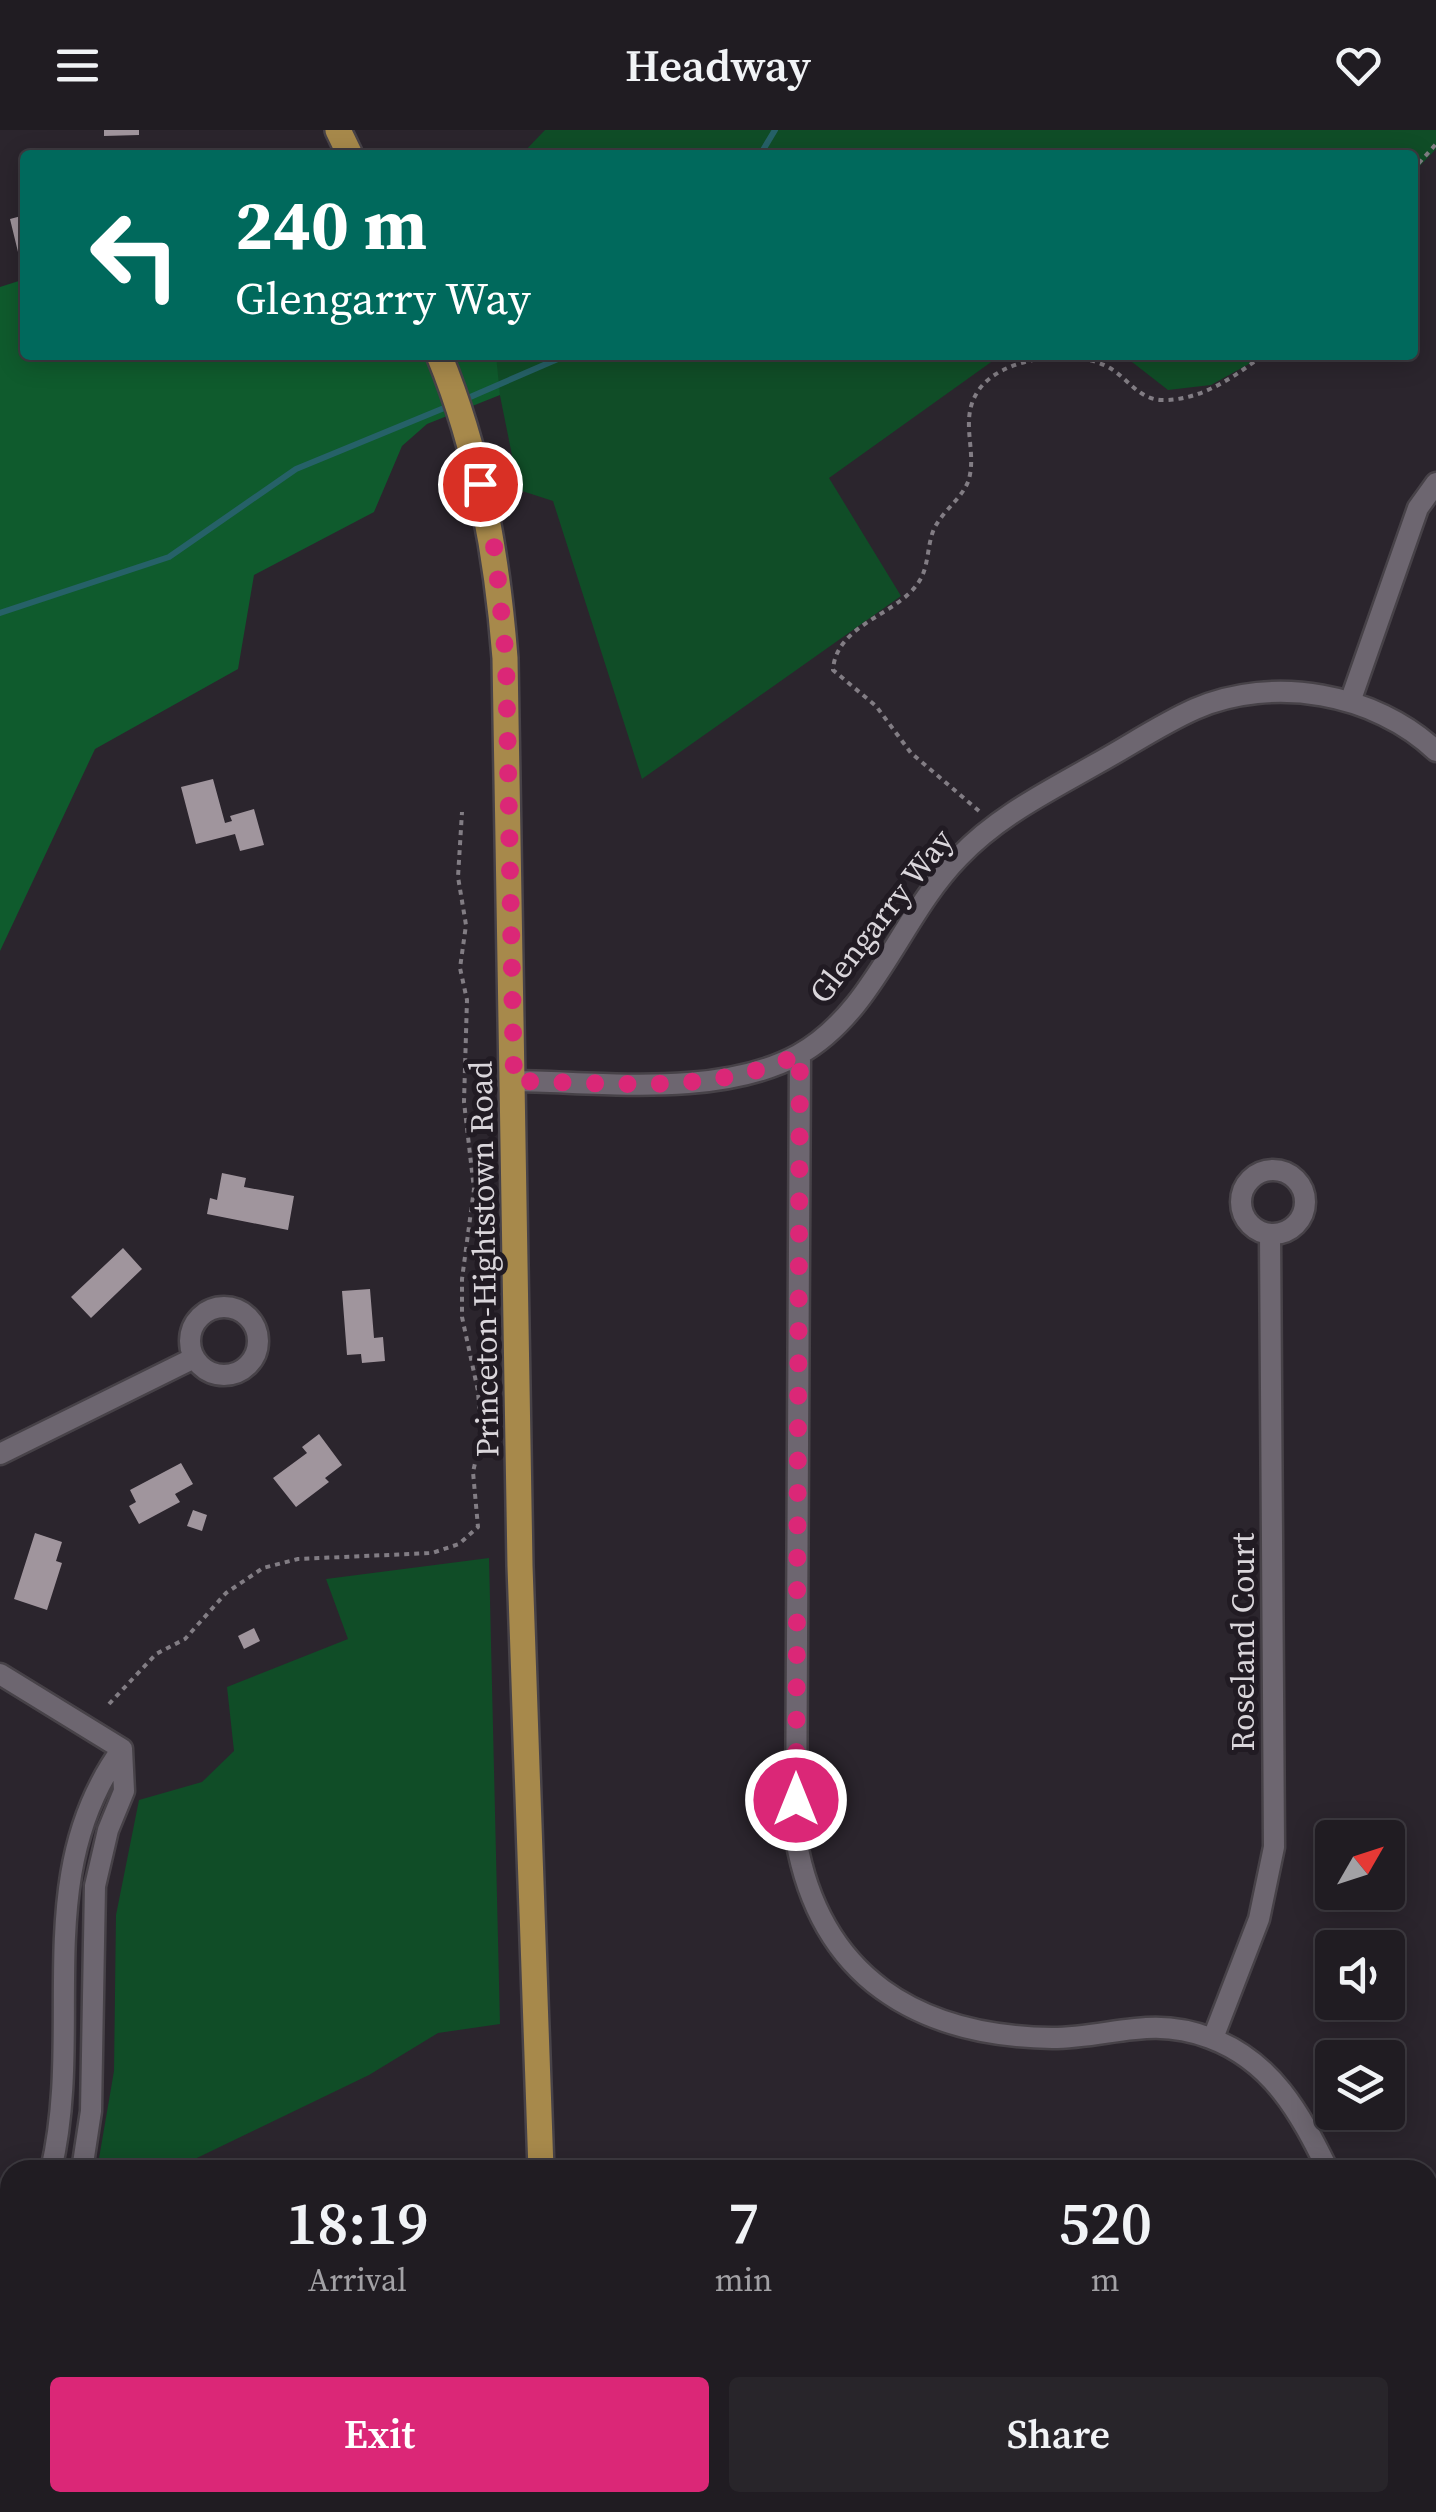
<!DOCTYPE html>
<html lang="en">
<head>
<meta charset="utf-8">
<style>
	:root { --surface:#201c22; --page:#28252a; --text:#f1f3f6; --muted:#a2a1a5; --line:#3d3a40; --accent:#db2777 }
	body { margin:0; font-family:"Source Serif 4",serif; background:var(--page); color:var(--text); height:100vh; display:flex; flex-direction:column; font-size:38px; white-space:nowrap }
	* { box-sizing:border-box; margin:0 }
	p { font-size:32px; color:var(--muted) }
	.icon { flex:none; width:55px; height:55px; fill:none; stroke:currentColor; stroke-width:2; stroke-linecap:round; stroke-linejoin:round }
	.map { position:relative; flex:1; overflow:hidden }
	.panel { position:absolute; left:0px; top:2030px; width:1438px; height:352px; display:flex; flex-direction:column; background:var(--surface); border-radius:30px 30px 0 0; box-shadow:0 5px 25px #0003,0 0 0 2px var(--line) }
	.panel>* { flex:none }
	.banner { position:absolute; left:20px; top:20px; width:1398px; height:210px; border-radius:10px; box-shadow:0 5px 25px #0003,0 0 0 2px var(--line); background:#00695c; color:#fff; overflow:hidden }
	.needle { width:65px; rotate:51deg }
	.buttons { position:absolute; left:1315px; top:1690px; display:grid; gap:20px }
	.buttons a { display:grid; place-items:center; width:90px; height:90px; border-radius:10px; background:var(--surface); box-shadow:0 5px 25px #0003,0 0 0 2px var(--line); font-size:50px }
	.pin { position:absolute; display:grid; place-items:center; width:85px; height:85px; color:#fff; margin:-42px; border:5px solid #fff; border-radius:50%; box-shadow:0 2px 10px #0007 }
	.me { position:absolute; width:110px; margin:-55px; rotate:0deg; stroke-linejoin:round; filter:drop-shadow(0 0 8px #0008) }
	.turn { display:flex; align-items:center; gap:35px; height:210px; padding:0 50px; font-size:45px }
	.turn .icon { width:130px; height:130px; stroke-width:2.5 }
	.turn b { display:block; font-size:70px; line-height:85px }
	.eta { display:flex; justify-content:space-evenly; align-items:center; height:170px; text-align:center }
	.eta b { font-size:60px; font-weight:600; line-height:70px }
	.cta { display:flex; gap:20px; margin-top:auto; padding:20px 50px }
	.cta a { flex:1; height:115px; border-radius:10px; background:var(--accent); color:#fff; font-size:40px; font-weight:600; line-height:115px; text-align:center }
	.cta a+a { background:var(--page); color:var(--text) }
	header { display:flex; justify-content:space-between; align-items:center; height:130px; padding:0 50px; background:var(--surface); font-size:45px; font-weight:600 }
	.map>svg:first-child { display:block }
	.built { fill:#352c39 }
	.green { fill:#104d27 }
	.forest { fill:#0f5b2d }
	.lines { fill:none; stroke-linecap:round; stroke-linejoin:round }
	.stream { stroke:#266168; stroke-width:6 }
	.building { fill:#a0959d }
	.service-casing { stroke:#474248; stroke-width:15 }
	.minor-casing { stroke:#474248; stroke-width:25 }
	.primary-casing { stroke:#474248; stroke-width:30 }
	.path { stroke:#827d84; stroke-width:4; stroke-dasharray:5 5; stroke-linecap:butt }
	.service { stroke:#6d6670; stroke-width:10 }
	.minor { stroke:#6d6670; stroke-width:20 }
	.primary { stroke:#a7894b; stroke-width:25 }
	.route { stroke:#db2777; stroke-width:18; stroke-dasharray:0 32.4 }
	.labels { text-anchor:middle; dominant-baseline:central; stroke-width:10; stroke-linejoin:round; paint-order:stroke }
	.street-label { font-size:32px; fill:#dad6db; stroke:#211b23 }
</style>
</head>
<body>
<header><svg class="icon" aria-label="menu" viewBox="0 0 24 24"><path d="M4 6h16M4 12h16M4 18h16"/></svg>Headway<svg class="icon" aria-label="heart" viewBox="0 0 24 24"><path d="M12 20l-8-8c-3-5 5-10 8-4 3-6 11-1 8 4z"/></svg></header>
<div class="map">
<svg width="1436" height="2382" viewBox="0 0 1436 2382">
	<rect width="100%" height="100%" fill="#2b252d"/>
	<path class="built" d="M1347 2372 1352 2382H728L727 2373Z"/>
	<path class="green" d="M545 0H1436V19L1413 43 1412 25H521Z
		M496 225H1001L829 348 901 466 642 649 553 371 519 360 494 236Z
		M1123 225H1265L1211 255 1168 260Z
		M489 1428 500 1894 438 1903 369 1945 172 2040H97L114 1941 116 1785 139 1670 202 1652 234 1621 227 1557 348 1509 326 1449Z"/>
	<path class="forest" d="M25 149V225H496L500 265 427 294 402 316 374 382 254 445 238 539 95 619 0 821V157Z"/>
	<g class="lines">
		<path class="stream" d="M760 25 775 0
			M461 271 567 225
			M0 483 169 427 296 339 449 276"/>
	</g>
	<path class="building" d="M104 0H139V5L104 6Z
		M25 85V120L18 122 10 89Z
		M213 649 225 693 232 691 230 686 254 679 264 715 240 721 235 704 196 714 181 657Z
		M222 1043 246 1048 244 1057 294 1066 288 1100 207 1084 210 1068 217 1070Z
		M123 1118 142 1139 91 1188 71 1167Z
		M370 1159 374 1208 383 1207 385 1231 362 1233 361 1224 347 1225 342 1161Z
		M319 1304 342 1335 325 1348 329 1352 296 1377 273 1348 307 1323 302 1317Z
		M181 1333 193 1354 175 1364 180 1372 139 1394 129 1376 136 1372 130 1360Z
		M193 1380 207 1385 202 1401 187 1396Z
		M35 1403 62 1412 56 1431 62 1433 47 1480 14 1469Z
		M254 1498 260 1511 244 1519 238 1506Z
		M1183 2372H1287L1292 2382H1188Z
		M1338 2373 1343 2382H1321Z"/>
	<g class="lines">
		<defs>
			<path id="service" d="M679 2372C703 2382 722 2382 746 2372
				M1143 2372 1145 2382
				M1354 2372 1359 2382"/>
			<path id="minor" d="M1350 572 1418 378 1436 353
				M800 924 796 1709C820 1847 917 1906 1052 1908 1110 1908 1150 1885 1210 1908 1272 1931 1300 1983 1328 2040
				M514 951C602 952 719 968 798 925 874 883 900 787 959 727 998 686 1047 662 1096 634 1129 616 1161 594 1195 579 1273 545 1375 563 1436 621
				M1241 1072a32 32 0 1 1 64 0a32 32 0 1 1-64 0Z
				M190 1211a34 34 0 1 1 68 0a34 34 0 1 1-68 0Z
				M0 1324 194 1228
				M0 1544 122 1619
				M1213 1908 1259 1789 1274 1717 1270 1104
				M51 2040C85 1897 29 1746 122 1619
				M82 2040 91 1981 95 1756 108 1700 124 1661 122 1619
				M0 2225 10 2190
				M1428 2248 1436 2265
				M0 2340 10 2303
				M539 2372V2382"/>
			<path id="primary" d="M338 0 350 25
				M439 225C479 322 497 424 505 528L520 1436 541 2040
				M638 2372 643 2382"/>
		</defs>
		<use href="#service" class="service-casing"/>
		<use href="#minor" class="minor-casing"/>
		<use href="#primary" class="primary-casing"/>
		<path class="path" d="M1412 41 1436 14
			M979 681 911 623 876 576 833 540C836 493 900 485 920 450 929 435 927 415 934 399 943 380 963 368 969 349 977 319 959 290 978 261 1001 226 1076 218 1110 238 1128 249 1139 269 1161 270 1200 271 1233 248 1263 225
			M109 1574 156 1524 185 1509 226 1463 263 1438 298 1429 432 1423 459 1414 478 1397 473 1342 481 1307 478 1261 462 1187V1149L474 1059 464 972 467 870 460 838 466 795 458 747 462 682"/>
		<use href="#service" class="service"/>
		<use href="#minor" class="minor"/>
		<use href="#primary" class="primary"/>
	</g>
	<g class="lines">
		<path class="route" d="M480 354 495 421 506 528 514 951C610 952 713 966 800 924L796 1670"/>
	</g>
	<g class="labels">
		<g class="street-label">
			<text transform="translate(881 786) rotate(-52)">Glengarry Way</text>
			<text transform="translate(484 1129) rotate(-91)">Princeton-Hightstown Road</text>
			<text transform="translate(1243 1512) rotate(-90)">Roseland Court</text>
		</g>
	</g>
</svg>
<div class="buttons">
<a><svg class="needle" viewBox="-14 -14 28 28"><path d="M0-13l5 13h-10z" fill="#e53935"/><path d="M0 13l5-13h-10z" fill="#a2a1a5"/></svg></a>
<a><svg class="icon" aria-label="sound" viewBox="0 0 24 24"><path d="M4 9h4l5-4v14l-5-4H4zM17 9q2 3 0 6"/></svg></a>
<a><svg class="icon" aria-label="layers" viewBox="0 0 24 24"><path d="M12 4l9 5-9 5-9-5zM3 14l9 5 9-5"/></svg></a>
</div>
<div class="pin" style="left:480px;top:354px;background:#d93025"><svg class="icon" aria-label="arrive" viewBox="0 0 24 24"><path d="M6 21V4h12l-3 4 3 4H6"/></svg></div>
<svg class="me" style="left:796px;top:1670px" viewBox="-20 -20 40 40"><circle r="17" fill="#db2777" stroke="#fff" stroke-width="3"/><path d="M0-11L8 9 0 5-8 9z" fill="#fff"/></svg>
<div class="banner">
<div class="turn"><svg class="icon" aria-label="left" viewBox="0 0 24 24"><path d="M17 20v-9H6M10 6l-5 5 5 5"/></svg><div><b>240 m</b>Glengarry Way</div></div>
</div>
<section class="panel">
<div class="eta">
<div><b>18:19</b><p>Arrival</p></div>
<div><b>7</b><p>min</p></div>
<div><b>520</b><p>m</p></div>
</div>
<div class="cta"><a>Exit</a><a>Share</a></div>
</section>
</div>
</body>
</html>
